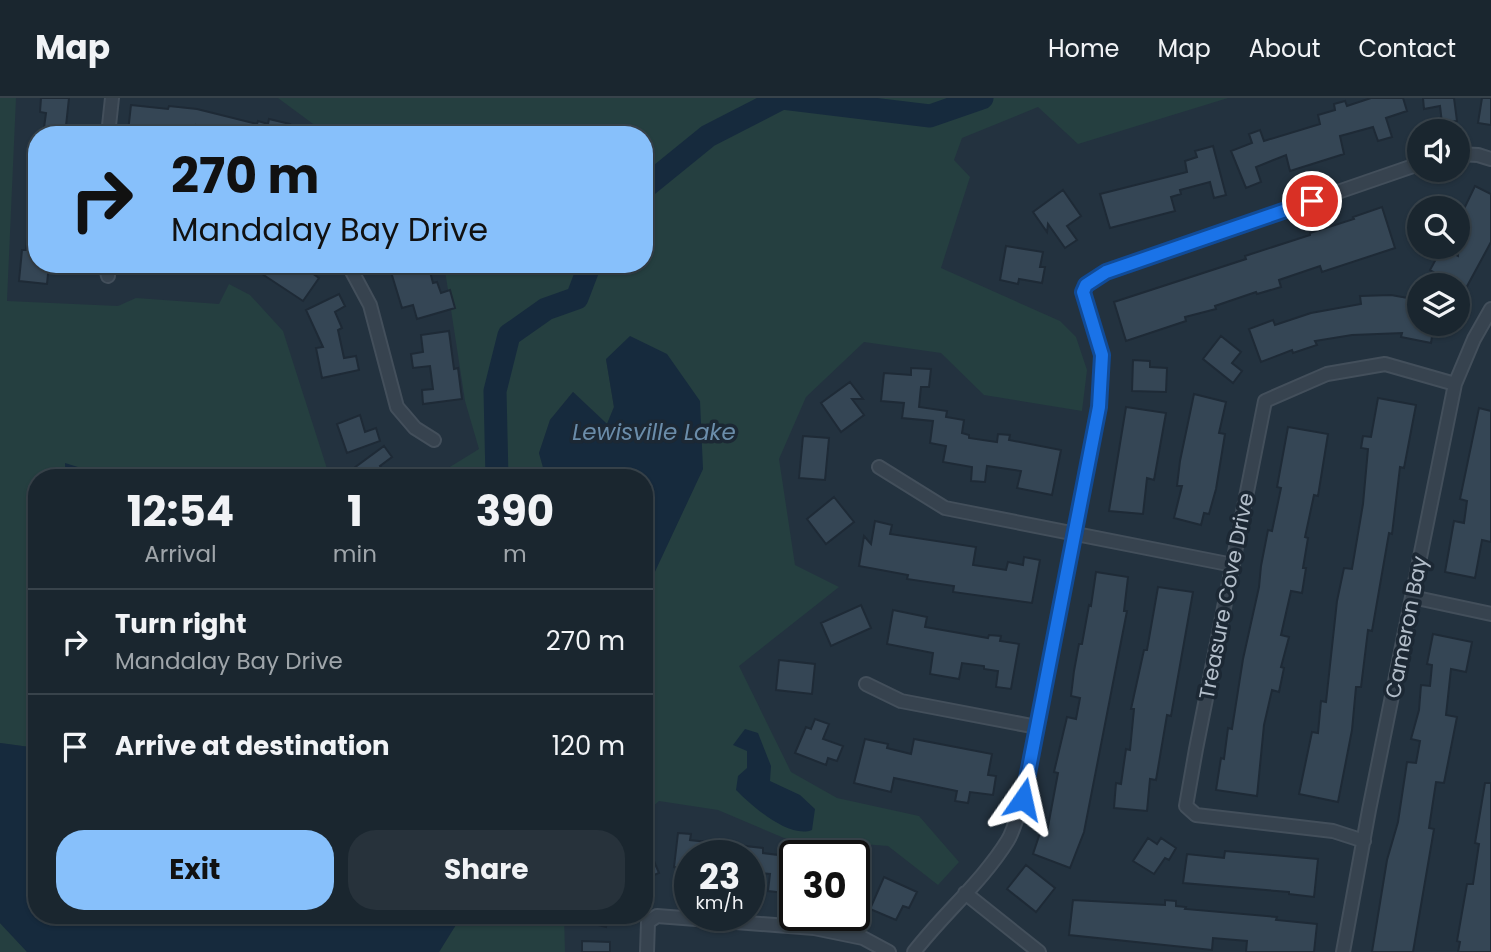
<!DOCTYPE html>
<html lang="en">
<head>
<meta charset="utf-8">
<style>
	:root { --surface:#1a262f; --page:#27323b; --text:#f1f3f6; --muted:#9fa5aa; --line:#38434b; --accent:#87c0fb }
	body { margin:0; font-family:Poppins,sans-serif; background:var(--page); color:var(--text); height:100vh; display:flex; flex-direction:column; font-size:26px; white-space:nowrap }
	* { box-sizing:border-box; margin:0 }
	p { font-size:23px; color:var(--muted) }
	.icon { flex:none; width:38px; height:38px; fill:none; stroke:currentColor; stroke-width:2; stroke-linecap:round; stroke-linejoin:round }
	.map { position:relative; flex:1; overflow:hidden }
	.details { position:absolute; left:28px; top:371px; width:625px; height:455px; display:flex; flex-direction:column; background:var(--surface); border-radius:28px; box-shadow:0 2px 5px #0004,0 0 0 2px var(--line) }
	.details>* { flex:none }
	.top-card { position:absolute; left:28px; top:28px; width:625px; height:147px; border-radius:28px; box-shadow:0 2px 5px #0004,0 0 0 2px var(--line); background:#87c0fb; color:#111; overflow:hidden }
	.buttons { position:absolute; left:1407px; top:21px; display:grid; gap:14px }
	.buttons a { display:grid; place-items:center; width:63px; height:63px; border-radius:50%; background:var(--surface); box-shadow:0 2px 5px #0004,0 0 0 2px var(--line); font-size:35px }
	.speed { position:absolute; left:674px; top:742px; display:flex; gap:14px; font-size:35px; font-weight:700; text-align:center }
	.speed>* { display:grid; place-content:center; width:91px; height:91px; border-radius:50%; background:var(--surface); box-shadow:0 2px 5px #0004,0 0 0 2px var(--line); line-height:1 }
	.speed small { font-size:18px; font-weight:400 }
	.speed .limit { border:4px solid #111; border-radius:10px; background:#fff; color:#111 }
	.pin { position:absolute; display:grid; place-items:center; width:60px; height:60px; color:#fff; margin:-30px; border:4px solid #fff; border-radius:50%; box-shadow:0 2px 7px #0007 }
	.me { position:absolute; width:77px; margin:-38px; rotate:11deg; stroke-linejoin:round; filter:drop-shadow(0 0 5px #0008) }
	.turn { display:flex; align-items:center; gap:24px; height:147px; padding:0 28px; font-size:32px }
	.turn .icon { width:91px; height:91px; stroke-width:2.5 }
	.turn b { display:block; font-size:49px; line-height:60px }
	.eta { display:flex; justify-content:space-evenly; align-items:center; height:119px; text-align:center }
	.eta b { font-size:42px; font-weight:700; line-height:49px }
	.cta { display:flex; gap:14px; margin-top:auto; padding:14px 28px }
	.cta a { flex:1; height:80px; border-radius:28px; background:var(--accent); color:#111; font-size:28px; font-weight:700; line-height:80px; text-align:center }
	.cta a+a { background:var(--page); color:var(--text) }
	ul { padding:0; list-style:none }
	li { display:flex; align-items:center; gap:21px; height:105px; padding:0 28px; border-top:2px solid var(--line) }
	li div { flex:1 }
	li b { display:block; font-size:26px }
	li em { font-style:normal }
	header { display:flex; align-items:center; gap:42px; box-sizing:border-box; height:98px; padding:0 35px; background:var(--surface); border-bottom:2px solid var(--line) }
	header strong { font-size:33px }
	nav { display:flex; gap:38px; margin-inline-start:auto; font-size:24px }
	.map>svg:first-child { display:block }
	.green { fill:#253f40 }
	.water { fill:#162a3d }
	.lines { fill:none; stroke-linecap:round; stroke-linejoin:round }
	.river { stroke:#162a3d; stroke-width:23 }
	.building { fill:#354655; stroke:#1e2a36; stroke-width:2 }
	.street-casing { stroke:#434f5b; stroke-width:16 }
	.street { stroke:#37434f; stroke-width:12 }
	.route-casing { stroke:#114b97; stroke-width:18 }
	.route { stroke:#1a73e8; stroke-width:12 }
	.labels { text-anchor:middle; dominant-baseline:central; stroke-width:7; stroke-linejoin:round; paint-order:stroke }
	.street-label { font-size:21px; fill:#b3beca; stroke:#1c2834 }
	.water-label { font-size:23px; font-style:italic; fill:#6b8daa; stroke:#1c2834 }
</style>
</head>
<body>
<header>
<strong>Map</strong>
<nav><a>Home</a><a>Map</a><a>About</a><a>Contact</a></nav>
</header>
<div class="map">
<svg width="1491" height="854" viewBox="0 0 1491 854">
	<rect width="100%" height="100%" fill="#23323f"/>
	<path class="green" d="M0 0H16L7 203 118 208 136 200 219 206 229 186 250 197 283 233 330 380H100L94 374 65 366 66 380H37V650L0 645Z
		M278 0H1228L1078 46 1038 9 962 40 954 62 970 79 941 170 1060 223 1076 239 1087 272 1082 313 984 297 941 255 864 244 806 299 779 361 795 467 839 489 739 568 791 674 837 700 919 718 959 764 938 787 888 748 784 740 718 712 659 703 644 716V497L703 370 606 261 614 309 607 326 573 294 550 322 539 355 546 380H432L479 351 465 303 444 166H644V37H328Z
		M462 817H564L565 854H439Z
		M0 825 25 851 27 854H0Z"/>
	<path class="water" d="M630 238 667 256 700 303 703 371 644 497V380H546L539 355 550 322 573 294 607 326 614 309 606 261Z
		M65 365 94 374 100 380H66Z
		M745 631 758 635 771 668 770 683 800 697 815 711 812 732C789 741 752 708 736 692L738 678 747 670V653L733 647Z
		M0 645 37 650V817H462L439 854H27L0 825Z"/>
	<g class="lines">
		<path class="river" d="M782 0 930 18 982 0
			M644 90 708 38 782 0
			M497 380 495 293 509 237 546 211 577 200 590 166"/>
	</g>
	<path class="building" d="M41 0H69L65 37H43L46 15 40 14Z
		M1371 0H1403L1407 13 1386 20 1392 39 1378 43 1373 29 1340 38 1344 56 1290 73 1286 57 1256 69 1261 84 1246 90 1231 53 1252 45 1249 36 1260 32 1264 43 1320 26 1318 17 1335 12 1334 6 1345 3 1347 8Z
		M1423 0H1454L1457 23 1442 25 1440 8 1424 11Z
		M1482 0H1491V27L1478 25Z
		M131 7 168 11 169 8 197 11 257 26 258 23 268 26 269 21 290 26 287 37H220L221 33 196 27 195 37H145L128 34Z
		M1213 48 1226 97 1214 100 1210 84 1180 92 1181 96 1171 99 1175 113 1110 130 1100 96 1187 74 1185 63 1197 59 1195 53Z
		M1475 88 1491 96V144L1465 192 1430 172 1442 150 1458 158V130L1466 117 1462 115Z
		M1063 92 1081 118 1067 128 1077 142 1065 150 1048 126 1047 134 1033 114Z
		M1382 109 1395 150 1322 174 1320 168 1279 182 1281 189 1257 196 1256 194 1215 208 1216 211 1185 219 1186 223 1126 243 1114 204 1246 161 1245 158 1310 137V135L1354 121 1353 119Z
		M29 117H37V166H49L47 186 19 183 22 152H26Z
		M1006 148 1043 154 1040 169H1045L1042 185 1019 181 1018 186 1000 182Z
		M247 166H308L305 170 319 180 303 203Z
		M399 166H428L433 185 437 184 441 195 450 192 455 210 417 221 413 207 402 210 391 174 401 171Z
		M339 196 345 208 335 214 342 230 338 232 344 260 356 258 359 272 322 280 316 250 323 249 306 212Z
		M1391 197 1419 202V226H1434L1431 245 1401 239 1402 235 1352 237 1315 243 1317 247 1293 255 1292 252 1261 264 1249 231 1273 222 1275 227 1311 215 1361 206 1360 198Z
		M449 233 454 271 458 270 462 301 423 306 422 292 433 291 430 268 413 270 411 256 423 254 421 237Z
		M1221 238 1241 254 1232 265 1242 273 1233 285 1203 261Z
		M1133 262 1150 263V269L1167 270 1166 294 1132 293Z
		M911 270 931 271 929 289H921L919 309 947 313 946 319 964 322 962 335 969 337V340L997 344 998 336 1010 337 1009 342 1061 352 1052 397 1017 390 1021 373 987 368 985 384 971 383 972 369 943 364 946 348 930 345 933 323 902 320 904 305 881 303 884 275 911 277Z
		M850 284 863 301H852L864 317 841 334 821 305Z
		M1194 296 1226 304 1219 335 1225 336 1216 391 1209 416 1204 415 1201 427 1174 420 1182 388H1177L1180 363Z
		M1378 300 1416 307 1404 370 1400 369 1392 436 1389 435 1372 533 1368 532 1361 589H1356L1352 632 1338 704 1299 696 1312 634 1318 635 1321 603 1326 604 1337 503 1344 470 1352 471 1363 406 1368 351 1361 350 1363 338 1371 339Z
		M1126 309 1166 315 1154 382 1147 380 1143 416 1109 413Z
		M1479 310 1491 313V444L1482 442 1475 480 1445 474 1454 423 1464 425 1467 403 1460 401Z
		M360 317 365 334 376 330 380 343 347 355 337 326Z
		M1288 329 1328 336 1318 398 1314 397 1305 439 1308 440 1303 470H1306L1302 495 1291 493 1281 537 1289 539 1281 569 1284 570 1279 594 1272 592 1264 627 1257 698 1216 692 1221 660 1224 661 1228 630 1232 631 1243 561 1259 489 1261 468 1268 432 1272 433 1281 390 1277 389Z
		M803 338 829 340 825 382 799 380Z
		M384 348 392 359 380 368 388 380H355L350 373Z
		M834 399 854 424 826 446 807 421Z
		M875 423 892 427 890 436 976 449 973 467 1006 472 1008 464 1023 467 1024 459 1040 462 1032 505 953 494 954 488 907 481 908 477 859 468 864 438 871 446Z
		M1096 474 1128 479 1124 513H1127L1084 734 1070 770 1033 756 1041 732 1047 734 1058 675 1054 674 1067 619 1076 621 1080 600 1071 598 1074 573 1079 546H1082L1089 507 1091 508Z
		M1158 489 1193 494 1171 618 1167 617 1156 682 1150 681 1147 713 1114 710 1116 685 1121 686 1126 651 1130 652 1134 611H1131L1144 552H1147Z
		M861 507 871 530 831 548 821 525Z
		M893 512 927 519 925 529 988 540 989 537 1001 538 1000 543 1019 546 1011 591 996 589 998 573 984 571V568L962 565 959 581 930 576 933 555 887 546Z
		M1433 536 1472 544 1466 574 1451 571 1446 617 1457 619 1444 685 1436 684 1429 730 1434 731 1413 854H1372L1387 762 1398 724 1407 664 1416 665 1420 643 1411 641 1419 612 1421 587 1430 588 1432 567 1427 566Z
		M779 562 815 566 812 596 776 592Z
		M815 621 829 626 823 641 843 648 837 663 828 660 826 667 795 655 806 629 811 631Z
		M865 641 888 646 887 650 911 656 914 641 992 656 988 677 996 678 993 697 970 694 968 705 955 703 957 693 894 680 891 694 854 685Z
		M1485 685H1491V854H1458L1460 844 1457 843 1467 786H1473L1479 746 1475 745Z
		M678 735 691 736 690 742 763 750V755L794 759V796L768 793 770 776 749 774V758H690V770L674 769Z
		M644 740 659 775 644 781Z
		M1148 740 1157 746 1161 740 1176 750 1169 762 1165 760 1154 776 1133 763Z
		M1225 753 1318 761 1314 799 1289 796V794L1183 785 1187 756 1224 760Z
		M1026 767 1055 790 1036 814 1007 791Z
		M884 779 917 794 909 810 903 808 896 822 870 811Z
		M1073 802 1165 807V802L1176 803V808L1186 809 1185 811 1277 819 1276 822 1317 826 1314 854H1246L1247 843 1213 840 1212 852 1069 837Z
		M576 817H608L606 829 576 821Z
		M582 843 610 844V854H582Z"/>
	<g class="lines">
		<defs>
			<path id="street" d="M108 37 112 0
				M1458 56 1478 57 1491 61
				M105 166 108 178
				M348 166 370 207 397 309 415 330 434 342
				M879 369 945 410 1233 467
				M1412 499 1491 516
				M866 586 901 603 1037 629
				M1364 743 1333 733 1196 717 1186 708 1196 651 1265 303 1327 276 1385 266 1455 286
				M965 795 1039 854
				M647 854 648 824 657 818 814 830 863 840 889 854
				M914 854C944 815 982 784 1008 742 1015 730 1018 714 1023 701L1099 309 1102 257 1083 194 1086 187 1106 174 1419 66
				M1343 854 1369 712 1455 286 1474 241 1491 211"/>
		</defs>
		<use href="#street" class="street-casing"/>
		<use href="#street" class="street"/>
	</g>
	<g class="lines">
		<defs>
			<path id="route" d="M1023 701 1099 309 1102 257 1083 194 1086 187 1106 174 1312 103"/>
		</defs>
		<use href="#route" class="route-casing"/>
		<use href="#route" class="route"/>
	</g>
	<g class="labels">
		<g class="street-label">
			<text transform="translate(1226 498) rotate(-79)">Treasure Cove Drive</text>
			<text transform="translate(1406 529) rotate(-79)">Cameron Bay</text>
		</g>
		<g class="water-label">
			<text x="654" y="334">Lewisville Lake</text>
		</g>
	</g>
</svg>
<div class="buttons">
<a><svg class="icon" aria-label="sound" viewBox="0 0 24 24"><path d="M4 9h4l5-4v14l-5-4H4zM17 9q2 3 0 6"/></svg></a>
<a><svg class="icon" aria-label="search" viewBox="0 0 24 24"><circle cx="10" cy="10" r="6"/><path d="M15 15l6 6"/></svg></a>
<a><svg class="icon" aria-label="layers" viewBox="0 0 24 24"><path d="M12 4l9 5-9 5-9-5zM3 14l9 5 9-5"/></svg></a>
</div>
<div class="speed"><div>23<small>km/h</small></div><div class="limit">30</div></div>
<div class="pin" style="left:1312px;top:103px;background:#d93025"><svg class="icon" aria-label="arrive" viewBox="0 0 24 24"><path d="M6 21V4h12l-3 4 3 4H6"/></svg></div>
<svg class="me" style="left:1023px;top:701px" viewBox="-20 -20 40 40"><path d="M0-17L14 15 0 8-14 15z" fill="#1a73e8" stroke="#fff" stroke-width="4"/></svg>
<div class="top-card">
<div class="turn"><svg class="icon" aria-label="right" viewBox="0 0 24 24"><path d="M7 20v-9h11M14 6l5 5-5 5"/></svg><div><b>270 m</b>Mandalay Bay Drive</div></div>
</div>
<section class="details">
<div class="eta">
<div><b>12:54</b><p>Arrival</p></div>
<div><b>1</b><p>min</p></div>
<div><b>390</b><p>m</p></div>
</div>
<ul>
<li><svg class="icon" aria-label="right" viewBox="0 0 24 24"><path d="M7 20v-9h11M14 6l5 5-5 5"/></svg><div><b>Turn right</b><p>Mandalay Bay Drive</p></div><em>270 m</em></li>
<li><svg class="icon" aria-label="arrive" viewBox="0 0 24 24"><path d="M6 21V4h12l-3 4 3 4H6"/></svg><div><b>Arrive at destination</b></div><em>120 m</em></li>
</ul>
<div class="cta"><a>Exit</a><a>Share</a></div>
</section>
</div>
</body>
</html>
